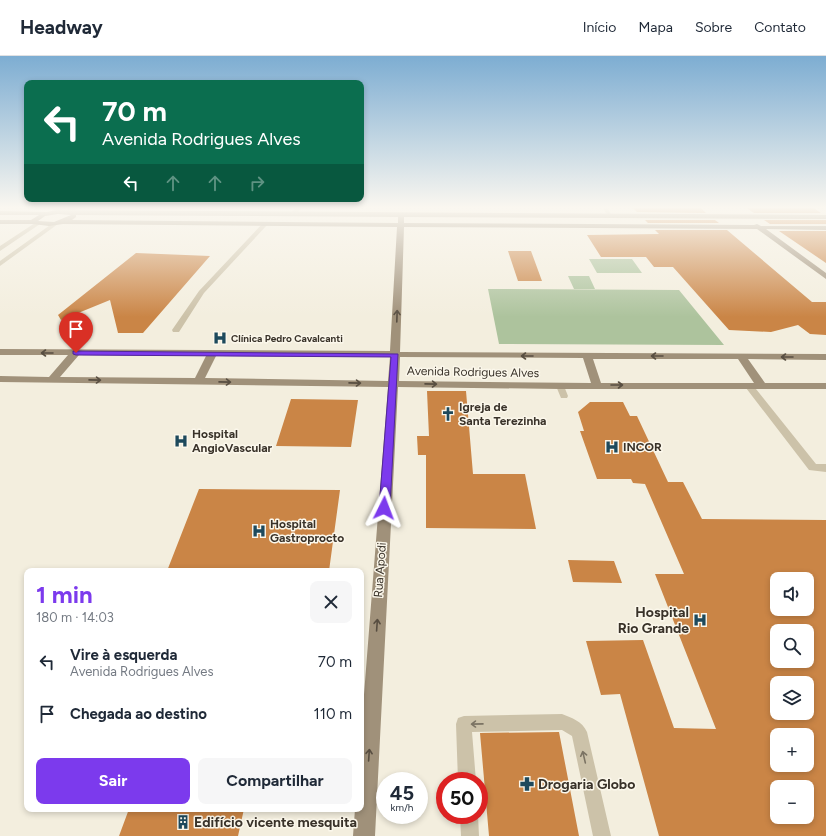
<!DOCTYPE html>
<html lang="pt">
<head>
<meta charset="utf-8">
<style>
	:root { --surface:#fff; --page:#f6f6f7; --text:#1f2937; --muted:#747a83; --line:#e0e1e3; --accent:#7c3aed }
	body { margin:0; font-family:Figtree,sans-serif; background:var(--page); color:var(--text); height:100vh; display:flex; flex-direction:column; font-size:15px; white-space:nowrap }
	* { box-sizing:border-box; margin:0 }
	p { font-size:13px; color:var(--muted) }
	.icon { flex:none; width:22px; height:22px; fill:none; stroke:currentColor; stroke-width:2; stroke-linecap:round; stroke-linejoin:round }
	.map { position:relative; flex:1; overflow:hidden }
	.sheet { position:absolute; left:24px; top:512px; width:340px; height:244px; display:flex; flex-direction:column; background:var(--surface); border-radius:8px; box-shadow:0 2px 6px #0003 }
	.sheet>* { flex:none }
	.guide { position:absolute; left:24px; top:24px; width:340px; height:122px; border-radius:8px; box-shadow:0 2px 6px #0003; background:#0b6e4f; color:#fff; overflow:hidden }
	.buttons { position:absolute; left:770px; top:516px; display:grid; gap:8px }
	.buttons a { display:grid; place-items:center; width:44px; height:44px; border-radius:8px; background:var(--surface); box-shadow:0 2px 6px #0003; font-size:20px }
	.speed { position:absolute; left:376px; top:716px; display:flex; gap:8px; font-size:20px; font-weight:700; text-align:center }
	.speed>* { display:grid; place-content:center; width:52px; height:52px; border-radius:50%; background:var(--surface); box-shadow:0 2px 6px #0003; line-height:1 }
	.speed small { font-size:10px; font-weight:400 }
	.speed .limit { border:6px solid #d22; background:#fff; color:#111 }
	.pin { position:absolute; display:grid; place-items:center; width:34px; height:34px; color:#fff; margin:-41px -17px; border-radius:50% 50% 50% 0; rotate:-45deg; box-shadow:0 0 4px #0007 }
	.pin .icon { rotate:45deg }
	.me { position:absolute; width:44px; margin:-22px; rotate:3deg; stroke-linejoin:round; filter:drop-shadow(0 0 3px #0008) }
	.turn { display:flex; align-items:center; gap:14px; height:84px; padding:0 12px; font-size:18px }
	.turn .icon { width:52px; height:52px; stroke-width:2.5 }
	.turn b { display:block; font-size:28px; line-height:34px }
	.lanes { display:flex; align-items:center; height:38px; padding:0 12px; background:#0003; justify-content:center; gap:20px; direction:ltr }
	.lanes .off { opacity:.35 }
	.round { display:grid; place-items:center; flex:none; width:42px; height:42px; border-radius:8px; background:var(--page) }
	.head { display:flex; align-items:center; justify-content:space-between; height:68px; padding:0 12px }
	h1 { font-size:24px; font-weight:700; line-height:30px; color:var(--accent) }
	.action { display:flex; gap:8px; margin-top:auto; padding:8px 12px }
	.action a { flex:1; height:46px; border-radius:8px; background:var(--accent); color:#fff; font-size:16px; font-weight:700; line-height:46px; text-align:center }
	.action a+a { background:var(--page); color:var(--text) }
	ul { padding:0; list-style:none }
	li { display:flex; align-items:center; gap:12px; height:52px; padding:0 12px }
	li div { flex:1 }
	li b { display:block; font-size:15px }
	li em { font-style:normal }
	header { display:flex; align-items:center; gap:24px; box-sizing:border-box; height:56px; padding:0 20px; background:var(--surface); border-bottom:1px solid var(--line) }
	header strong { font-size:19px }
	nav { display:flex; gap:22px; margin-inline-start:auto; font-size:14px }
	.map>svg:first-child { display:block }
	.green { fill:#adc39d }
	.building { fill:#ca8546; fill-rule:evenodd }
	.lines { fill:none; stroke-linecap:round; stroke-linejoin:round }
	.lane { fill:#ccc2a9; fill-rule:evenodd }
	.street { fill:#ccc2a9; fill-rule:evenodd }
	.secondary { fill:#a0917a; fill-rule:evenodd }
	.oneway { stroke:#584e41 }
	.oneway2 { stroke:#7b7363 }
	.route { fill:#7c3aed; stroke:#51269a }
	.labels { text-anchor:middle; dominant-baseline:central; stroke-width:3; stroke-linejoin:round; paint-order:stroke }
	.far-poi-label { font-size:10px; font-weight:bold; fill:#393229; stroke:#fbf7eb; text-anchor:start }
	.street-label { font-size:12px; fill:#393229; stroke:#fbf7eb }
	.poi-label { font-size:12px; font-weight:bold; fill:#393229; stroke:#fbf7eb; text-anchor:start }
	.near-poi-label { font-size:14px; font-weight:bold; fill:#393229; stroke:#fbf7eb; text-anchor:start }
</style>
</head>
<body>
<header>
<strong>Headway</strong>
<nav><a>Início</a><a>Mapa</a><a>Sobre</a><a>Contato</a></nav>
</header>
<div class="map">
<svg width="826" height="780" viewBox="0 0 826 780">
	<rect width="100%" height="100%" fill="#f3eede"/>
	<path class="green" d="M589 203H632L642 217H597Z
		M568 220H589L595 233H574Z
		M488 233 679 234 724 289 499 288Z"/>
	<path class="building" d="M632 151H700L706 157 637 156Z
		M745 151H812L821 157H754Z
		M645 164H715L719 167H648Z
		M764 164H826V168H770Z
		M655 174H727L812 246H826V279L810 278 798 269 771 276 729 274 673 211H654L646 201H601L587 179 659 178Z
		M779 175H826V207Z
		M508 195H531L542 225H518Z
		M136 197 210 200 143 277H118L110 244 61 264 58 259Z
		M427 335H466L473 418H525L536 473 426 472V399H418L417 380H429Z
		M291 343 358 344 351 391 276 390Z
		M590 346H623L630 360H637L668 426H683L702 463 826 464V780H659L620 638 601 639 586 585 643 584 674 672 716 673 655 518H684L645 428 633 427 631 423H597L580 375H584L578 356ZM777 523H807V553H777ZM777 575H807V605H777ZM777 627H807V657H777ZM777 679H807V709H777ZM777 731H807V761H777Z
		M199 433 340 434 329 515H167Z
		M568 504 614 505 622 527 573 526Z
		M559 676 579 780H489L480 677Z
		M129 753H244L238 780H119Z"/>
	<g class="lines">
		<path class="lane" d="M298 151H304L294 159H290V157Z
			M602 151H607L612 160H608Z
			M263 167 268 168 204 237 179 276H173L172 274 199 235Z
			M560 327 564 330 568 340 567 342H561L556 330Z
			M749 327 752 328 816 408H826V416L809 414 746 332 745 330 746 328Z
			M562 658C572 662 582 665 587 676L611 780H593L572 680 562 674 472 676 476 725H458L456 668 458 662 464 660Z
			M460 759H478L479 780H461Z"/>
		<path class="street" d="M57 151H65L54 158H50V156Z
			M71 151H79L70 157H66V155Z
			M35 167 40 168 0 195V190Z
			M53 167 58 168 0 210V205Z"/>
		<path class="secondary" d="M58 154 826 159V163L404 161V167L754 169 757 168 761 170H826V174L766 173 826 217V223L757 173 404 171 400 296 826 298V304L748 303 765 327H826V333H560L398 331 375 780H353L355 753H361V677L388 331 0 326V320L49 321 68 299H0V293L390 295 397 171 63 168 49 170 33 168H0V164H31L39 159H0V155L47 156ZM58 158 71 159 54 166 38 165 45 160ZM76 159 398 161V167L72 164 76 161ZM79 299 206 300 195 322 60 321ZM216 300 390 301 388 325 205 322ZM400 301 583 302 591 327 399 325ZM593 303H738L754 327H601Z"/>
	</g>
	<defs><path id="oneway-shaft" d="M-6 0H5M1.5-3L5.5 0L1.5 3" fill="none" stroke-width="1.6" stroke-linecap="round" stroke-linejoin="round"/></defs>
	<g class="oneway">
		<use href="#oneway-shaft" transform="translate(397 260) rotate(-88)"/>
		<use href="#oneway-shaft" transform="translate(47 297) rotate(-180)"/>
		<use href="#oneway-shaft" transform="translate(527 300) rotate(-180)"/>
		<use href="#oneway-shaft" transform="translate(657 300) rotate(-180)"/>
		<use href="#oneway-shaft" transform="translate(787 301) rotate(-180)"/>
		<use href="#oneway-shaft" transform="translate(95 324) rotate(1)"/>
		<use href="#oneway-shaft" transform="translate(225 326) rotate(1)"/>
		<use href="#oneway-shaft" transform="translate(355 327) rotate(1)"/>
		<use href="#oneway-shaft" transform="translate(431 328) rotate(1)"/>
		<use href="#oneway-shaft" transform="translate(617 329)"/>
		<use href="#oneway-shaft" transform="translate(377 569) rotate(-86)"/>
		<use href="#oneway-shaft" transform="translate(369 699) rotate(-86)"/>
	</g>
	<g class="oneway2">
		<use href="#oneway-shaft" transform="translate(477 668) rotate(179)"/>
		<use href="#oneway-shaft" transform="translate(584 701) rotate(-103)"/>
	</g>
	<linearGradient id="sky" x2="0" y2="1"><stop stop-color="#7dadd2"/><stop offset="0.58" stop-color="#faf7f0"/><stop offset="1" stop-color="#faf7f0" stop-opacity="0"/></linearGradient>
	<rect width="826" height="261" fill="url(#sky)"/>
	<path class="route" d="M73 295 398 298 390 452 388 455H381L379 452 391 301 76 299 73 298Z"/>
	<defs>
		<symbol id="hospital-bare" viewBox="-9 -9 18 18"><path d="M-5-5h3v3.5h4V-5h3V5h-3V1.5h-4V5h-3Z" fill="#1d495c" stroke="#fbf7eb" stroke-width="2.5" paint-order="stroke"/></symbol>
		<symbol id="church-bare" viewBox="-9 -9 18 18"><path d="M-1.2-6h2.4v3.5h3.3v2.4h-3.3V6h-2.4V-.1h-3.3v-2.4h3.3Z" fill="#1d495c" stroke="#fbf7eb" stroke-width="2.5" paint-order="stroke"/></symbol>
		<symbol id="pharmacy-bare" viewBox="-9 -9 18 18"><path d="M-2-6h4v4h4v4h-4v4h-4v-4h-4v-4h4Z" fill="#1d495c" stroke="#fbf7eb" stroke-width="2.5" paint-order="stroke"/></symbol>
		<symbol id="building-bare" viewBox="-9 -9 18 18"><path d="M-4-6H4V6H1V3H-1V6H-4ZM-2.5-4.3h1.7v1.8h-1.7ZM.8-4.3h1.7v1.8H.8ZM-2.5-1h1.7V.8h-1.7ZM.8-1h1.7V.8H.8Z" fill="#1d495c" stroke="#fbf7eb" stroke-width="2.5" paint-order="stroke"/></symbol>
	</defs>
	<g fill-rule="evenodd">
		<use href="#hospital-bare" x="210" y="272" width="20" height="20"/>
		<use href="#church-bare" x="438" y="348" width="20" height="20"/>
		<use href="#hospital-bare" x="171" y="375" width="20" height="20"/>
		<use href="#hospital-bare" x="602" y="381" width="20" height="20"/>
		<use href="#hospital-bare" x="249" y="465" width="20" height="20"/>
		<use href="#hospital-bare" x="690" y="554" width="20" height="20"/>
		<use href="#pharmacy-bare" x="517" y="718" width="20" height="20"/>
		<use href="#building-bare" x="173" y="756" width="20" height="20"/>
	</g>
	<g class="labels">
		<g class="far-poi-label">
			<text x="231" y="282">Clínica Pedro Cavalcanti</text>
		</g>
		<g class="street-label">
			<text transform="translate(473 316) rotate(1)">Avenida Rodrigues Alves</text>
			<text transform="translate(380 514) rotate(-86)">Rua Apodi</text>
		</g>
		<g class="poi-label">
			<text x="459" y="351">Igreja de<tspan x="459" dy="14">Santa Terezinha</tspan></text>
			<text x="192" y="378">Hospital<tspan x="192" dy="14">AngioVascular</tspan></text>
			<text x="623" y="391">INCOR</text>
			<text x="270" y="468">Hospital<tspan x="270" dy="14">Gastroprocto</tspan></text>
		</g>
		<g class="near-poi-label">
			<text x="689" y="556" text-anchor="end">Hospital<tspan x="689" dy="16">Rio Grande</tspan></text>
			<text x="538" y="728">Drogaria Globo</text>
			<text x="194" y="766">Edifício vicente mesquita</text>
		</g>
	</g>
</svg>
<div class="buttons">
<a><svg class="icon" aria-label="sound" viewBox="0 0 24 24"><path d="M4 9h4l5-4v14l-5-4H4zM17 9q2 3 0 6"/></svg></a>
<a><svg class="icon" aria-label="search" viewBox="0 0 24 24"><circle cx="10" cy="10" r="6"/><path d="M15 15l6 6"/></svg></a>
<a><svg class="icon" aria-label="layers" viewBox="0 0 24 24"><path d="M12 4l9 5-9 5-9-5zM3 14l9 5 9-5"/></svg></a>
<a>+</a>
<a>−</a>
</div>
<div class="speed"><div>45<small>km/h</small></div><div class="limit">50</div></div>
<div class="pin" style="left:76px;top:297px;background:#d93025"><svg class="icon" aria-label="arrive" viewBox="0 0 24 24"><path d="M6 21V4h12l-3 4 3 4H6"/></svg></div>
<svg class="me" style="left:384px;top:452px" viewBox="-20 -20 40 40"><path d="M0-17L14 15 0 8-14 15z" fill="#7c3aed" stroke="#fff" stroke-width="4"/></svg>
<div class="guide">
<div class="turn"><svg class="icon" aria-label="left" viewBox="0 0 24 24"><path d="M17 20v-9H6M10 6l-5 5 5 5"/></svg><div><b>70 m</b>Avenida Rodrigues Alves</div></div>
<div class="lanes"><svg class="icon" aria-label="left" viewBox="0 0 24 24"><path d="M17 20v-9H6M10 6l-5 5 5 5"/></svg><svg class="icon off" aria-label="ahead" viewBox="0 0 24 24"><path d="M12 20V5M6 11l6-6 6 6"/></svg><svg class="icon off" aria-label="ahead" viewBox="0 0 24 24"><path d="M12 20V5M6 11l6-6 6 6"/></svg><svg class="icon off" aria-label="right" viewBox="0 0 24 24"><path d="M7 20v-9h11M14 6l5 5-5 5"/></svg></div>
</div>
<section class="sheet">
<div class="head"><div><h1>1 min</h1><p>180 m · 14:03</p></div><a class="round"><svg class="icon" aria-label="close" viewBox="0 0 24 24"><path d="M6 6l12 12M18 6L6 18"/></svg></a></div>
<ul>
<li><svg class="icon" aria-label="left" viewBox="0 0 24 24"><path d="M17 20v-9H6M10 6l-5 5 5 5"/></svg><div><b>Vire à esquerda</b><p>Avenida Rodrigues Alves</p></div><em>70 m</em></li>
<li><svg class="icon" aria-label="arrive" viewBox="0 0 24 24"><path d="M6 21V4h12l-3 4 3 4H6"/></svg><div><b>Chegada ao destino</b></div><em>110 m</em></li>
</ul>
<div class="action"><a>Sair</a><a>Compartilhar</a></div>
</section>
</div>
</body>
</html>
